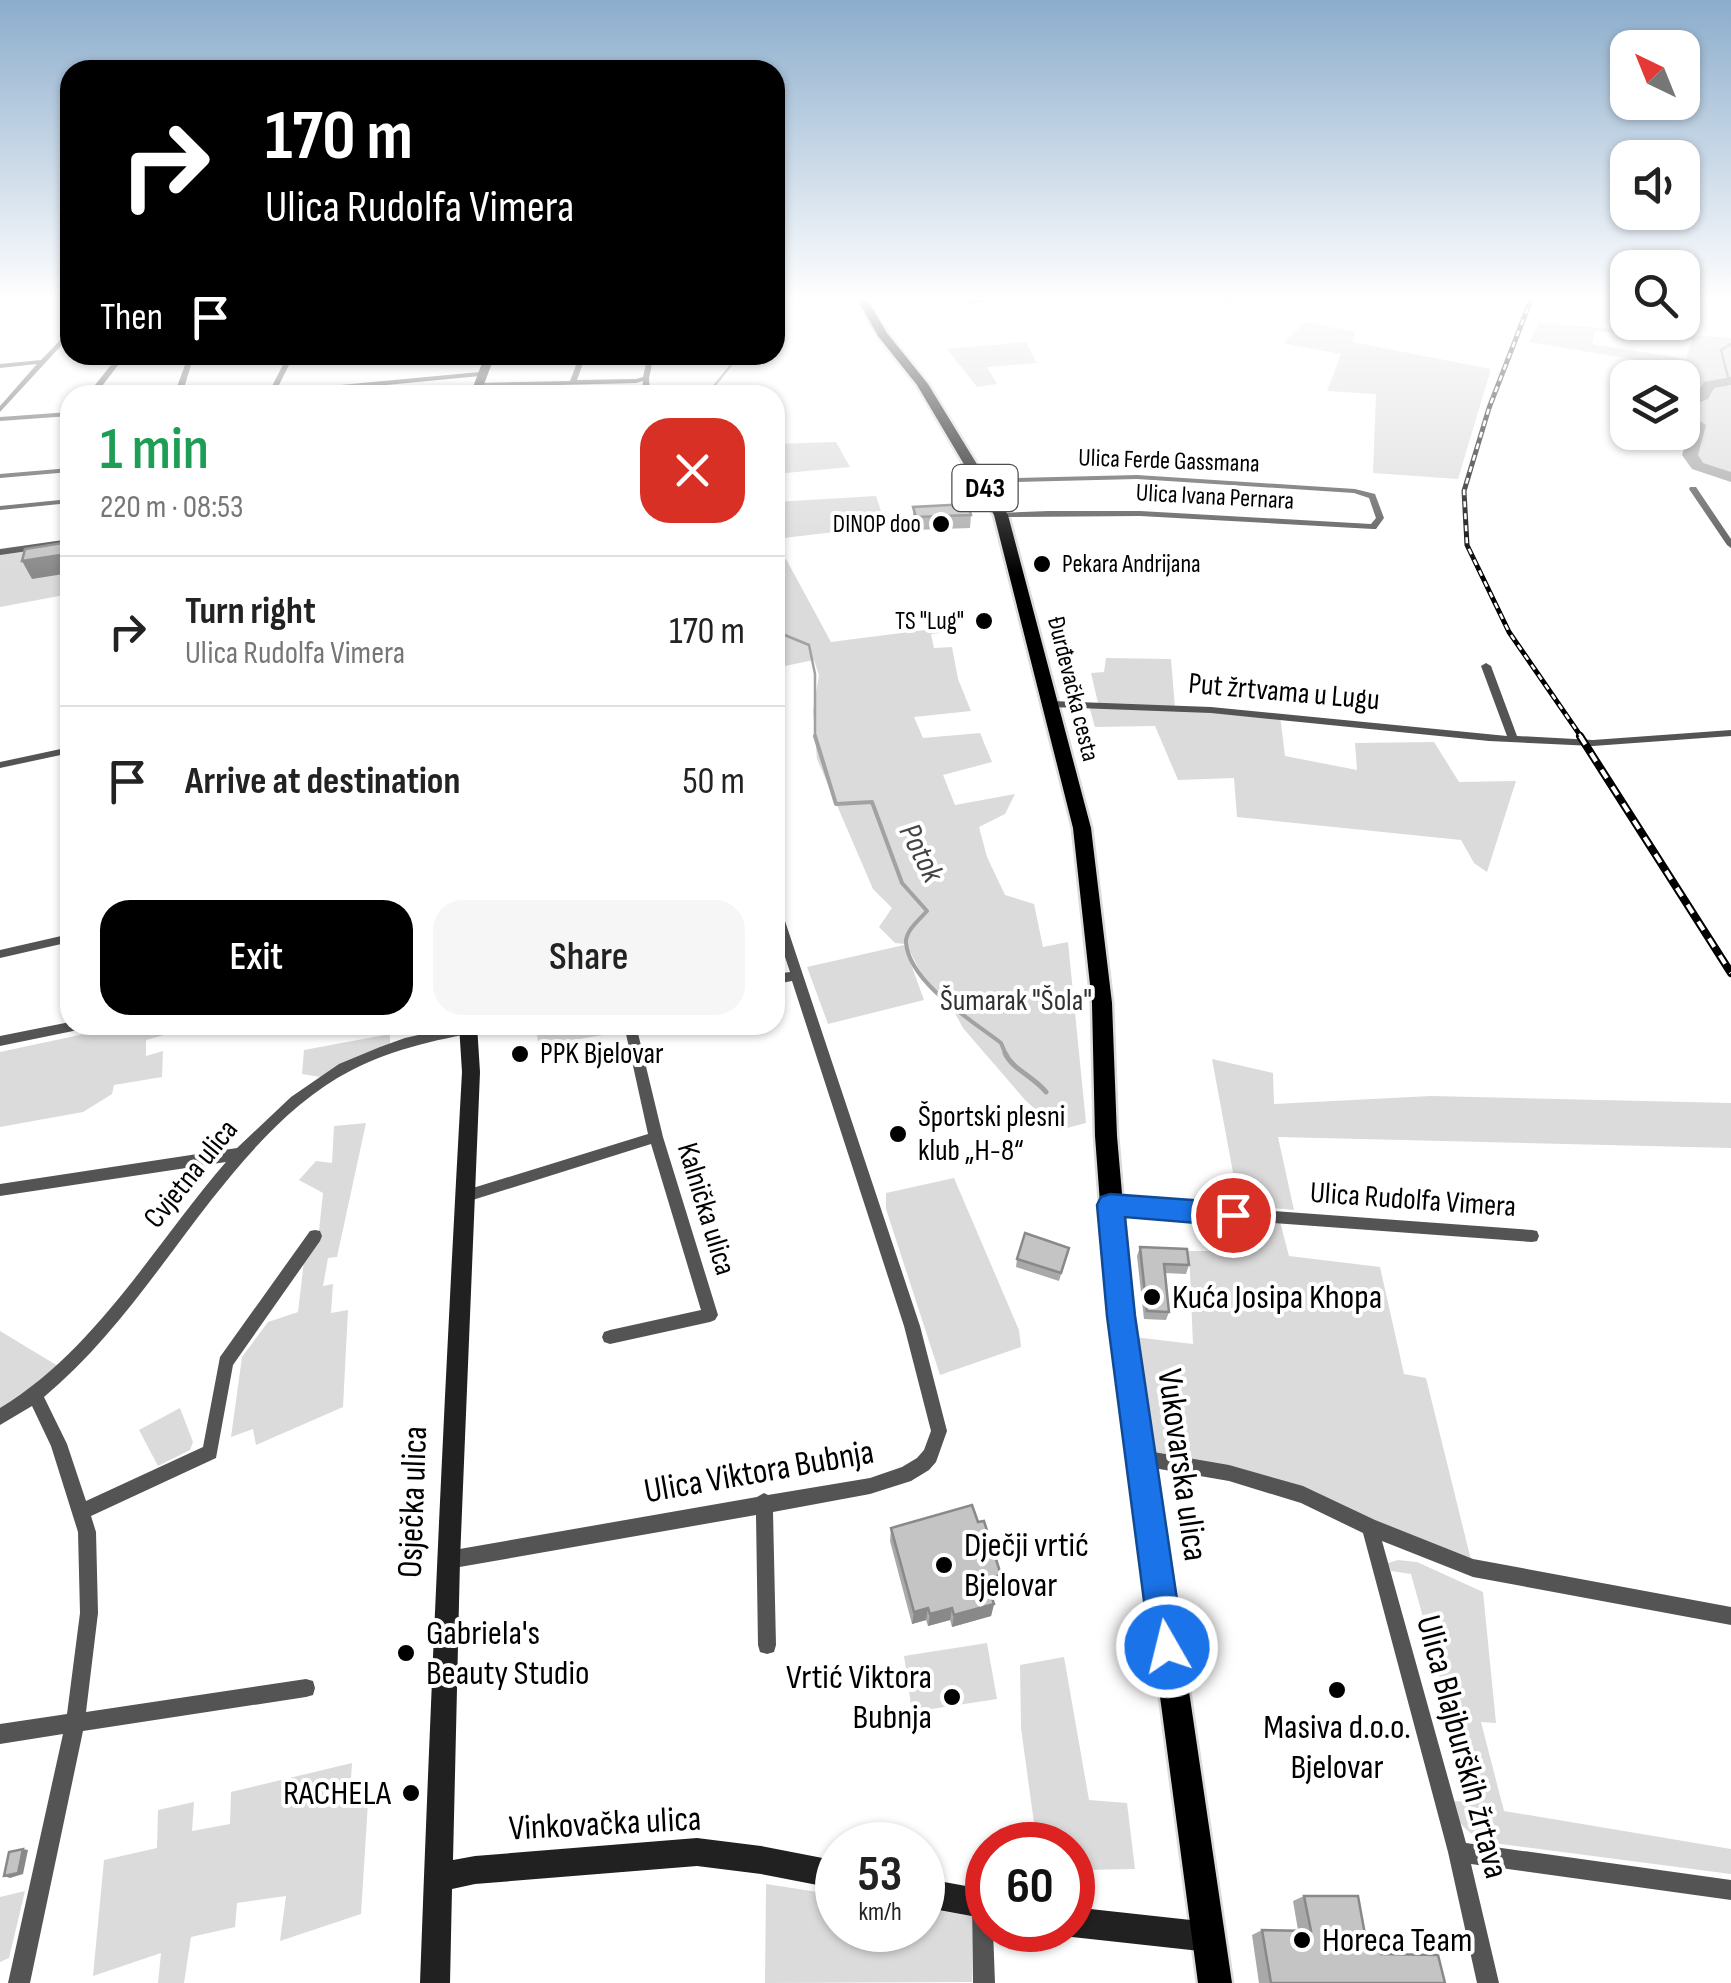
<!DOCTYPE html>
<html lang="en">
<head>
<meta charset="utf-8">
<style>
	:root { --surface:#fff; --page:#f6f6f6; --text:#222; --muted:#767676; --line:#e0e0e0; --accent:#000 }
	body { margin:0; font-family:"Sofia Sans Condensed",sans-serif; background:var(--page); color:var(--text); height:100vh; display:flex; flex-direction:column; font-size:38px; white-space:nowrap }
	* { box-sizing:border-box; margin:0 }
	p { font-size:32px; color:var(--muted) }
	.icon { flex:none; width:55px; height:55px; fill:none; stroke:currentColor; stroke-width:2; stroke-linecap:round; stroke-linejoin:round }
	.map { position:relative; flex:1; overflow:hidden }
	.details { position:absolute; left:60px; top:385px; width:725px; height:650px; display:flex; flex-direction:column; background:var(--surface); border-radius:30px; box-shadow:0 2px 8px #0004 }
	.details>* { flex:none }
	.hud { position:absolute; left:60px; top:60px; width:725px; height:305px; border-radius:30px; box-shadow:0 2px 8px #0004; background:#000; color:#fff; overflow:hidden }
	.needle { width:65px; rotate:317deg }
	.buttons { position:absolute; left:1610px; top:30px; display:grid; gap:20px }
	.buttons a { display:grid; place-items:center; width:90px; height:90px; border-radius:20px; background:var(--surface); box-shadow:0 2px 8px #0004; font-size:50px }
	.speed { position:absolute; left:815px; top:1822px; display:flex; gap:20px; font-size:50px; font-weight:700; text-align:center }
	.speed>* { display:grid; place-content:center; width:130px; height:130px; border-radius:50%; background:var(--surface); box-shadow:0 2px 8px #0004; line-height:1 }
	.speed small { font-size:25px; font-weight:400 }
	.speed .limit { border:15px solid #d22; background:#fff; color:#111 }
	.pin { position:absolute; display:grid; place-items:center; width:85px; height:85px; color:#fff; margin:-42px; border:5px solid #fff; border-radius:50%; box-shadow:0 2px 10px #0007 }
	.me { position:absolute; width:110px; margin:-55px; rotate:352deg; stroke-linejoin:round; filter:drop-shadow(0 0 8px #0008) }
	.turn { display:flex; align-items:center; gap:35px; height:210px; padding:0 40px; font-size:45px }
	.turn .icon { width:130px; height:130px; stroke-width:2.5 }
	.turn b { display:block; font-size:70px; line-height:85px }
	.then { display:flex; align-items:center; height:95px; padding:0 40px; background:#0003; gap:20px; font-size:38px }
	.round { display:grid; place-items:center; flex:none; width:105px; height:105px; border-radius:30px; background:var(--page) }
	.summary { display:flex; align-items:center; justify-content:space-between; height:170px; padding:0 40px }
	h1 { font-size:60px; font-weight:600; line-height:75px; color:#1e9e55 }
	.primary-button { display:flex; gap:20px; margin-top:auto; padding:20px 40px }
	.primary-button a { flex:1; height:115px; border-radius:30px; background:var(--accent); color:#fff; font-size:40px; font-weight:600; line-height:115px; text-align:center }
	.primary-button a+a { background:var(--page); color:var(--text) }
	ul { padding:0; list-style:none }
	li { display:flex; align-items:center; gap:30px; height:150px; padding:0 40px; border-top:2px solid var(--line) }
	li div { flex:1 }
	li b { display:block; font-size:38px }
	li em { font-style:normal }
	.map>svg:first-child { display:block }
	.green { fill:#dbdbdb; fill-rule:evenodd }
	.lines { fill:none; stroke-linecap:round; stroke-linejoin:round }
	.stream-far2 { stroke:#a2a2a2; stroke-width:2.5 }
	.stream-far1 { stroke:#a2a2a2; stroke-width:4 }
	.stream { stroke:#a2a2a2; stroke-width:5 }
	.river { fill:#a2a2a2; fill-rule:evenodd }
	.primary-casing { stroke:#dbdbdb; stroke-width:5 }
	.street { fill:#545454; fill-rule:evenodd }
	.secondary { fill:#212121; fill-rule:evenodd }
	.primary { fill:#000; fill-rule:evenodd }
	.rail-far1-casing { stroke:#000; stroke-width:5 }
	.rail-casing { stroke:#000; stroke-width:8 }
	.rail-far1 { stroke:#fff; stroke-width:2.5; stroke-dasharray:6; stroke-linecap:butt }
	.rail { stroke:#fff; stroke-width:4; stroke-dasharray:10; stroke-linecap:butt }
	.wall { fill:#a9a9a9 }
	.shaded-wall { fill:#898989 }
	.building { fill:#c4c4c4; stroke:#898989; stroke-width:2.5 }
	.route { fill:#1a73e8; stroke:#114b97; stroke-width:2.5 }
	.poi-dot { fill:#000; stroke:#fff; stroke-width:4 }
	.labels { text-anchor:middle; dominant-baseline:central; stroke-width:8; stroke-linejoin:round; paint-order:stroke }
	.far-street-label { font-size:25px; fill:#000; stroke:#fff }
	.far-poi-label { font-size:25px; fill:#000; stroke:#fff; text-anchor:end }
	.shield { fill:#fff; stroke:#4c4c4c; stroke-width:2.5 }
	.shield-label { font-size:28px; font-weight:bold; fill:#000 }
	.street-label { font-size:30px; fill:#000; stroke:#fff }
	.park-label { font-size:30px; fill:#323232; stroke:#fff }
	.poi-label { font-size:30px; fill:#000; stroke:#fff; text-anchor:start }
	.water-label { font-size:32px; font-style:italic; fill:#434343; stroke:#fff }
	.near-poi-label { font-size:35px; fill:#000; stroke:#fff; text-anchor:start }
	.near-street-label { font-size:35px; fill:#000; stroke:#fff }
</style>
</head>
<body>
<div class="map">
<svg width="1731" height="1983" viewBox="0 0 1731 1983">
	<rect width="100%" height="100%" fill="#fff"/>
	<path class="green" d="M1306 322 1355 332 1352 342 1491 369 1458 479 1373 473 1376 394 1327 391 1341 354 1283 343Z
		M1539 323 1731 338V475L1703 466 1677 440 1685 421 1683 396 1691 398 1690 393 1696 391 1690 369 1530 342ZM1595 331 1691 340 1692 341 1686 359 1592 344Z
		M1026 342 1037 363 987 367 997 384 977 387 947 349Z
		M836 442 850 467 775 474V444Z
		M876 496 886 526 775 539V502Z
		M70 542 32 578 70 573V594L0 607V552Z
		M786 559 831 642 948 627 949 632 931 634 934 648 952 647 958 679 971 711 914 717 923 738 980 733 992 762 943 775 955 805 1015 794 1005 814 979 827 987 857 1005 895 1034 904 1043 947 1068 942 1086 1123 1059 1130 1026 1101 963 1028 950 1004 927 985 906 944 895 943 879 927 892 908 873 889 817 759 813 711 819 675 814 660 775 668V563Z
		M1106 658 1171 659 1175 708 1280 715 1285 756 1357 770 1355 743 1434 742 1459 782 1516 781 1487 872 1474 863 1461 840 1237 817 1234 778 1178 780 1155 726 1095 727 1089 706 1098 703 1091 673 1104 672Z
		M904 945 924 1000 828 1024 807 967Z
		M126 1025H165L164 1035 146 1040V1056L163 1051 162 1077 114 1085 112 1094 83 1112 0 1127V1052Z
		M581 1025 624 1026 621 1032 538 1046 537 1032Z
		M390 1034V1048L327 1078 302 1074 304 1050Z
		M1212 1059 1273 1073 1274 1104 1431 1096 1731 1103V1148L1278 1137 1294 1210 1239 1205Z
		M366 1123 337 1257 328 1258 323 1286 333 1284 331 1313 348 1310 343 1407 256 1445 253 1429 231 1437 242 1357 268 1322 298 1312 304 1261 318 1240 323 1193 299 1180 316 1161 332 1163 334 1126Z
		M954 1178 1019 1330 1021 1347 940 1375 886 1209V1193Z
		M1208 1213 1279 1218 1289 1256 1380 1267 1404 1374 1426 1378 1473 1568 1319 1501 1157 1461 1134 1337 1193 1344 1189 1251H1209Z
		M0 1331 63 1369 0 1417Z
		M180 1408 193 1442 190 1450 158 1466 139 1430Z
		M1398 1560 1417 1562 1483 1592 1496 1723 1481 1722 1504 1811 1731 1849V1874L1485 1842C1467 1833 1455 1821 1450 1801L1474 1802 1411 1574 1391 1571 1388 1563Z
		M987 1643 997 1699 912 1712 904 1656Z
		M1064 1657 1089 1800 1127 1803 1135 1869 1084 1870 1089 1906 1073 1902 1072 1845H1037L1021 1728 1020 1665Z
		M352 1763 351 1779H361L357 1805 368 1802 361 1914 280 1941 286 1896 237 1903 235 1927 191 1937 184 1983H158L161 1953 93 1976 104 1860 157 1848 158 1810 194 1802 192 1831 230 1824 231 1792Z
		M766 1884 837 1895 838 1930H922L923 1908 972 1916V1982L765 1983Z
		M25 1891 9 1958 0 1962V1897Z"/>
	<g class="lines">
		<path class="stream-far2" d="M1725 297 1731 301
			M1729 381 1721 350 1731 344
			M707 395 739 355
			M775 631 809 645 815 674V738"/>
		<path class="stream-far1" d="M815 736 836 804 872 802 902 883 927 911C920 919 905 931 906 943 910 983 971 1020 1001 1043L1006 1055"/>
		<path class="stream" d="M1005 1053C1012 1069 1034 1077 1046 1092"/>
		<path class="river" d="M1731 377V385L1714 388 1708 399 1682 409V400L1697 393 1704 382Z
			M1682 410 1706 425 1698 455 1703 463 1731 472V482L1692 469 1682 455 1691 426 1682 421Z"/>
		<defs>
			<path id="primary" d="M856 297H866L887 333 928 384 1008 515 1091 828 1112 1003 1117 1136 1131 1297 1232 1983H1198L1107 1297 1095 1136 1092 1003 1073 828 994 515 917 385 878 336Z"/>
		</defs>
		<use href="#primary" class="primary-casing"/>
		<path class="street" d="M999 297H1027L970 304 967 302Z
			M1217 297H1226L1235 302 1230 303Z
			M70 330V336L0 412V406L37 364 0 368V364L41 360Z
			M119 355H126L95 395H87Z
			M192 355H199L191 365 182 395H174L185 365Z
			M288 355H294L276 391 480 372 483 374 480 376 282 395H256L269 392Z
			M580 355H586L577 380 636 379 643 377 648 355H654L649 378 650 395H642L643 381 636 383 478 387 475 385 478 383 570 381Z
			M70 412V416L0 421V417Z
			M70 468V472L0 478V474Z
			M1137 475 1355 489 1375 494 1384 518 1376 529H1373L1140 516 1001 517H998V513L1048 511H1140L1371 524 1376 518 1369 498 1354 493 1137 479 982 483 978 481 982 479Z
			M1690 487H1696L1731 539V548L1727 545 1689 489Z
			M70 499V503L0 510V506Z
			M70 539V545L0 555V549Z
			M1486 663 1491 666 1517 736 1593 740 1731 730V736L1593 746 1489 741 1211 713 1051 707 1046 704 1051 701 1211 707 1507 736 1481 666Z
			M70 747V753L0 768V762Z
			M775 905 781 909 920 1326 947 1431 936 1462 929 1470 911 1481 870 1494 773 1512 776 1645 774 1652 767 1654 760 1652 758 1645 756 1515 448 1569 442 1566 439 1560 442 1554 448 1551 757 1497 764 1493 768 1495 870 1478 902 1467 917 1458 924 1450 931 1431 904 1326 792 981 775 984V974L790 972 775 927Z
			M70 934V942L0 958V950Z
			M70 1022V1025H84L83 1028 78 1030 0 1046V1036Z
			M463 1025H497L496 1028 491 1030C443 1038 395 1048 352 1070 295 1099 251 1150 212 1199 159 1267 111 1341 44 1397L67 1444 86 1501 203 1447 220 1357 310 1231 315 1230 320 1231 322 1236 320 1241 233 1365 216 1458 91 1516 96 1532 98 1613 86 1712 306 1679 313 1681 315 1688 313 1695 306 1697 83 1731 30 1983H8L63 1734 0 1744V1724L67 1714 80 1613 78 1532 51 1446 32 1406 0 1425V1408C96 1350 154 1245 226 1162L0 1196V1184L237 1148 291 1097 339 1064 380 1047 405 1038Z
			M624 1025H636L663 1137 718 1315 715 1320 710 1322 610 1344 604 1342 602 1337 604 1332 610 1330 701 1310 651 1144 463 1203 458 1201 456 1197 458 1193 463 1191 648 1134Z
			M1110 1199 1532 1230 1537 1231 1539 1236 1537 1241 1532 1242 1110 1211 1105 1209 1103 1205 1105 1201Z
			M1142 1450 1229 1465 1303 1486 1375 1520 1473 1559 1731 1607V1625L1473 1577 1382 1541 1466 1843 1731 1880V1900L1471 1864 1499 1983H1477L1448 1852 1363 1533 1301 1503 1229 1481 1142 1466 1136 1464 1134 1458 1136 1452Z
			M982 1894 988 1896V1930H993L995 1983H973L972 1904 975 1897Z"/>
		<path class="secondary" d="M485 355H495L480 395H470Z
			M459 1025H477L480 1072 460 1560 453 1860 475 1856 697 1838 761 1846 838 1861V1889L761 1874 697 1866 475 1884 452 1889 450 1983H420C431 1681 445 1376 462 1072Z
			M922 1878 988 1890V1919L922 1907Z
			M1072 1907 1209 1922 1219 1927 1224 1937 1219 1947 1209 1952 1072 1937 1061 1930H1072Z"/>
		<use href="#primary" class="primary"/>
		<defs>
			<path id="rail-far1" d="M1532 297 1489 408 1464 491 1467 545 1509 632 1582 738"/>
			<path id="rail" d="M1580 736 1731 973"/>
		</defs>
		<use href="#rail-far1" class="rail-far1-casing"/>
		<use href="#rail" class="rail-casing"/>
		<use href="#rail-far1" class="rail-far1"/>
		<use href="#rail" class="rail"/>
	</g>
	<path class="wall" d="M913 507 971 515 970 528 915 530 913 520Z
		M1140 1247 1189 1265 1186 1274 1165 1273 1169 1312 1166 1320 1144 1319 1137 1256Z
		M1069 1248 1059 1281 1016 1267 1017 1259Z
		M978 1522 1001 1575 998 1588 990 1590 994 1604 991 1616 952 1627 950 1620 928 1626 926 1620 912 1624 890 1541 891 1528Z
		M1304 1896 1366 1940 1381 1954 1445 1983H1259L1252 1935 1262 1930H1298L1293 1901Z"/>
	<path class="shaded-wall" d="M69 542 70 573 32 579 22 561Z
		M1001 1575 998 1588 983 1592 986 1579Z
		M994 1604 991 1616 952 1627 954 1615Z
		M928 1608 926 1620 912 1624 914 1612Z
		M952 1608 950 1620 928 1626 930 1614Z
		M23 1849 28 1850 23 1874 10 1878 4 1876Z"/>
	<path class="building" d="M968 504 971 515 916 517 913 507Z
		M69 542 67 554 22 561 25 549Z
		M1025 1233 1069 1248 1061 1273 1017 1259Z
		M1140 1247 1187 1249 1189 1265 1164 1264 1169 1312 1147 1311Z
		M972 1505 978 1522 984 1521 1001 1575 986 1579 994 1604 954 1615 952 1608 930 1614 928 1608 914 1612 891 1528Z
		M23 1849 18 1873 4 1876 9 1852Z
		M1304 1896H1358L1366 1940H1378L1381 1954 1438 1955 1445 1983H1271L1262 1930 1311 1931Z"/>
	<linearGradient id="sky" x2="0" y2="1"><stop stop-color="#8cadcc"/><stop offset="0.52" stop-color="#fff"/><stop offset="1" stop-color="#fff" stop-opacity="0"/></linearGradient>
	<rect width="1731" height="575" fill="url(#sky)"/>
	<path class="route" d="M1110 1194 1233 1203 1242 1207 1246 1215 1242 1223 1233 1226 1125 1217 1135 1316 1184 1647 1179 1659 1167 1664 1155 1659 1150 1647 1107 1316 1097 1205 1101 1197Z"/>
	<g class="poi-dot">
		<circle cx="941" cy="524" r="10"/>
		<circle cx="1042" cy="564" r="10"/>
		<circle cx="984" cy="621" r="10"/>
		<circle cx="520" cy="1054" r="10"/>
		<circle cx="898" cy="1134" r="10"/>
		<circle cx="1152" cy="1297" r="10"/>
		<circle cx="944" cy="1565" r="10"/>
		<circle cx="406" cy="1653" r="10"/>
		<circle cx="1337" cy="1690" r="10"/>
		<circle cx="952" cy="1697" r="10"/>
		<circle cx="411" cy="1793" r="10"/>
		<circle cx="1302" cy="1940" r="10"/>
	</g>
	<g class="labels">
		<g class="far-street-label">
			<text transform="translate(1169 461) rotate(2)">Ulica Ferde Gassmana</text>
			<text transform="translate(1215 497) rotate(3)">Ulica Ivana Pernara</text>
			<text transform="translate(1073 689) rotate(76)">Đurđevačka cesta</text>
		</g>
		<g class="far-poi-label">
			<text x="921" y="524">DINOP doo</text>
			<text x="1062" y="564" text-anchor="start">Pekara Andrijana</text>
			<text x="964" y="621">TS "Lug"</text>
		</g>
		<rect class="shield" x="952.5" y="465" width="65" height="46" rx="8"/>
		<g class="shield-label">
			<text x="985" y="488">D43</text>
		</g>
		<g class="street-label">
			<text transform="translate(1284 692) rotate(5)">Put žrtvama u Lugu</text>
			<text transform="translate(191 1174) rotate(-51)">Cvjetna ulica</text>
			<text transform="translate(1413 1200) rotate(4)">Ulica Rudolfa Vimera</text>
			<text transform="translate(706 1209) rotate(73)">Kalnička ulica</text>
		</g>
		<g class="park-label">
			<text x="1016" y="1001">Šumarak "Šola"</text>
		</g>
		<g class="poi-label">
			<text x="540" y="1054">PPK Bjelovar</text>
			<text x="918" y="1117">Športski plesni<tspan x="918" dy="34">klub „H-8“</tspan></text>
		</g>
		<g class="water-label">
			<text transform="translate(921 853) rotate(63)">Potok</text>
		</g>
		<g class="near-poi-label">
			<text x="1172" y="1297">Kuća Josipa Khopa</text>
			<text x="964" y="1545">Dječji vrtić<tspan x="964" dy="40">Bjelovar</tspan></text>
			<text x="426" y="1633">Gabriela's<tspan x="426" dy="40">Beauty Studio</tspan></text>
			<text x="932" y="1677" text-anchor="end">Vrtić Viktora<tspan x="932" dy="40">Bubnja</tspan></text>
			<text x="1337" y="1727" text-anchor="middle">Masiva d.o.o.<tspan x="1337" dy="40">Bjelovar</tspan></text>
			<text x="391" y="1793" text-anchor="end">RACHELA</text>
			<text x="1322" y="1940">Horeca Team</text>
		</g>
		<g class="near-street-label">
			<text transform="translate(1182 1465) rotate(82)">Vukovarska ulica</text>
			<text transform="translate(759 1472) rotate(-10)">Ulica Viktora Bubnja</text>
			<text transform="translate(413 1502) rotate(-88)">Osječka ulica</text>
			<text transform="translate(1462 1747) rotate(75)">Ulica Blajburških žrtava</text>
			<text transform="translate(605 1824) rotate(-3)">Vinkovačka ulica</text>
		</g>
	</g>
</svg>
<div class="buttons">
<a><svg class="needle" viewBox="-14 -14 28 28"><path d="M0-13l5 13h-10z" fill="#e53935"/><path d="M0 13l5-13h-10z" fill="#767676"/></svg></a>
<a><svg class="icon" aria-label="sound" viewBox="0 0 24 24"><path d="M4 9h4l5-4v14l-5-4H4zM17 9q2 3 0 6"/></svg></a>
<a><svg class="icon" aria-label="search" viewBox="0 0 24 24"><circle cx="10" cy="10" r="6"/><path d="M15 15l6 6"/></svg></a>
<a><svg class="icon" aria-label="layers" viewBox="0 0 24 24"><path d="M12 4l9 5-9 5-9-5zM3 14l9 5 9-5"/></svg></a>
</div>
<div class="speed"><div>53<small>km/h</small></div><div class="limit">60</div></div>
<div class="pin" style="left:1233px;top:1215px;background:#d93025"><svg class="icon" aria-label="arrive" viewBox="0 0 24 24"><path d="M6 21V4h12l-3 4 3 4H6"/></svg></div>
<svg class="me" style="left:1167px;top:1647px" viewBox="-20 -20 40 40"><circle r="17" fill="#1a73e8" stroke="#fff" stroke-width="3"/><path d="M0-11L8 9 0 5-8 9z" fill="#fff"/></svg>
<div class="hud">
<div class="turn"><svg class="icon" aria-label="right" viewBox="0 0 24 24"><path d="M7 20v-9h11M14 6l5 5-5 5"/></svg><div><b>170 m</b>Ulica Rudolfa Vimera</div></div>
<div class="then">Then<svg class="icon" aria-label="arrive" viewBox="0 0 24 24"><path d="M6 21V4h12l-3 4 3 4H6"/></svg></div>
</div>
<section class="details">
<div class="summary"><div><h1>1 min</h1><p>220 m · 08:53</p></div><a class="round" style="background:#d93025;color:#fff"><svg class="icon" aria-label="close" viewBox="0 0 24 24"><path d="M6 6l12 12M18 6L6 18"/></svg></a></div>
<ul>
<li><svg class="icon" aria-label="right" viewBox="0 0 24 24"><path d="M7 20v-9h11M14 6l5 5-5 5"/></svg><div><b>Turn right</b><p>Ulica Rudolfa Vimera</p></div><em>170 m</em></li>
<li><svg class="icon" aria-label="arrive" viewBox="0 0 24 24"><path d="M6 21V4h12l-3 4 3 4H6"/></svg><div><b>Arrive at destination</b></div><em>50 m</em></li>
</ul>
<div class="primary-button"><a>Exit</a><a>Share</a></div>
</section>
</div>
</body>
</html>
